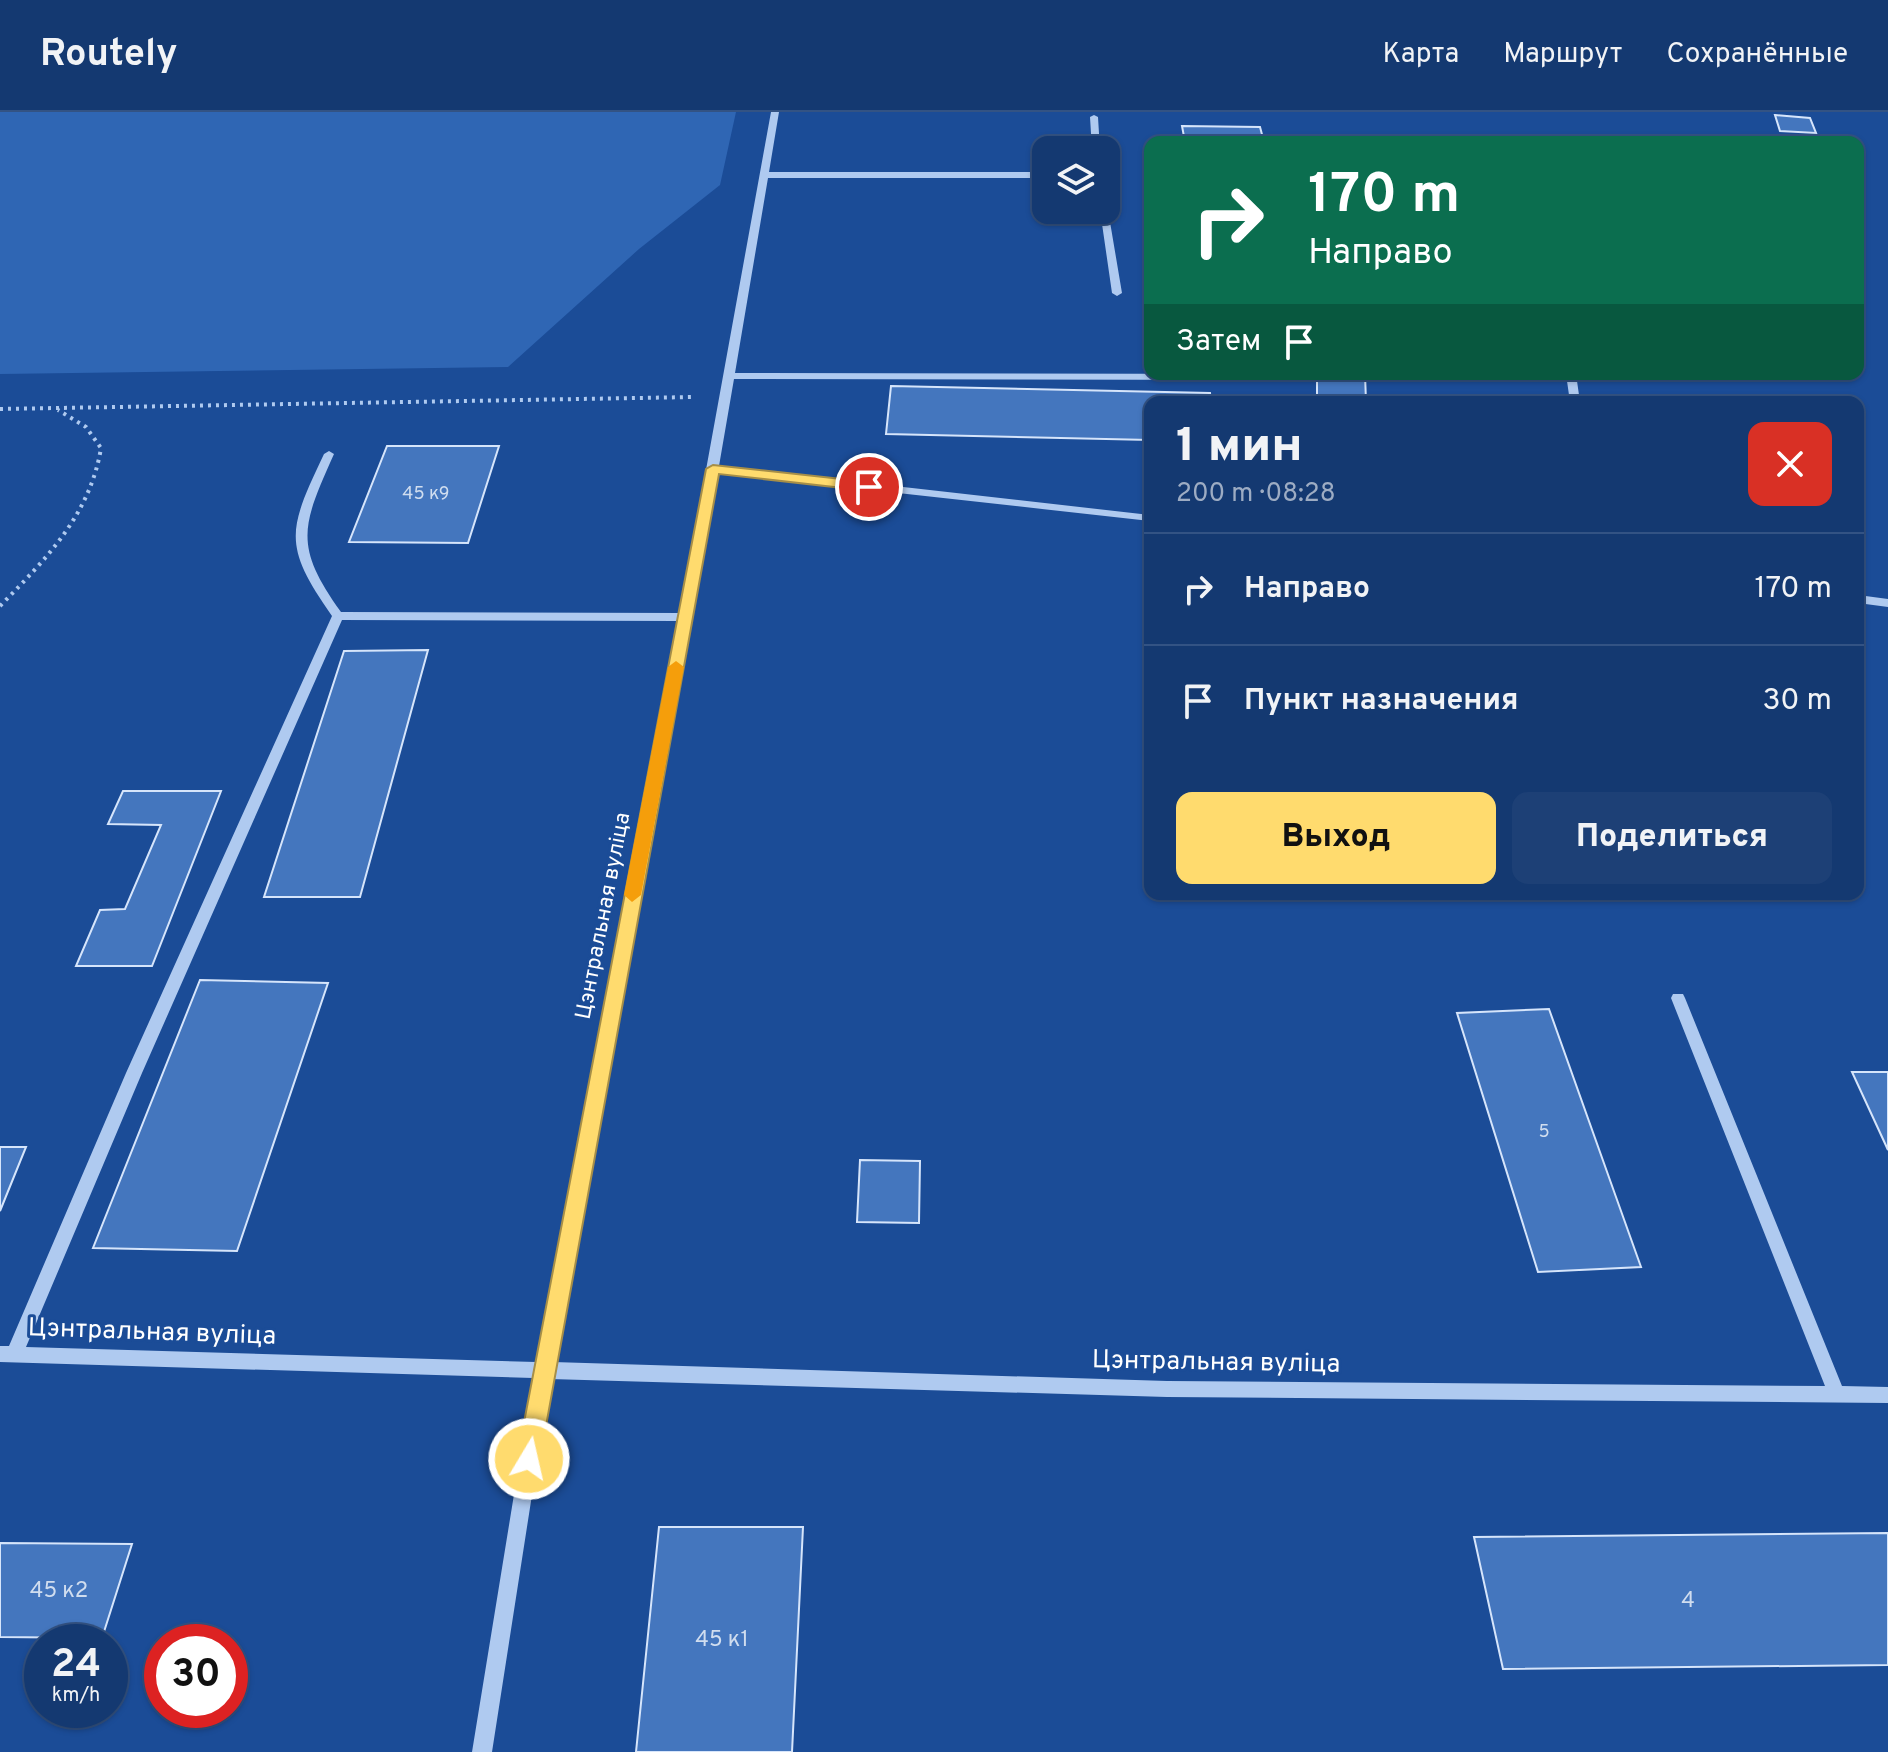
<!DOCTYPE html>
<html lang="ru">
<head>
<meta charset="utf-8">
<style>
	:root { --surface:#143971; --page:#1d4076; --text:#f1f3f6; --muted:#9dacc3; --line:#335384; --accent:#ffdb6e }
	body { margin:0; font-family:Overpass,sans-serif; background:var(--page); color:var(--text); height:100vh; display:flex; flex-direction:column; font-size:30px; white-space:nowrap }
	* { box-sizing:border-box; margin:0 }
	p { font-size:26px; color:var(--muted) }
	.icon { flex:none; width:44px; height:44px; fill:none; stroke:currentColor; stroke-width:2; stroke-linecap:round; stroke-linejoin:round }
	.map { position:relative; flex:1; overflow:hidden }
	.details { position:absolute; left:1144px; top:284px; width:720px; height:504px; display:flex; flex-direction:column; background:var(--surface); border-radius:16px; box-shadow:0 2px 6px #0004,0 0 0 2px var(--line) }
	.details>* { flex:none }
	.guide { position:absolute; left:1144px; top:24px; width:720px; height:244px; border-radius:16px; box-shadow:0 2px 6px #0004,0 0 0 2px var(--line); background:#0b6e4f; color:#fff; overflow:hidden }
	.tools { position:absolute; left:1032px; top:24px; display:grid; gap:16px }
	.tools a { display:grid; place-items:center; width:88px; height:88px; border-radius:16px; background:var(--surface); box-shadow:0 2px 6px #0004,0 0 0 2px var(--line); font-size:40px }
	.speed { position:absolute; left:24px; top:1512px; display:flex; gap:16px; font-size:40px; font-weight:700; text-align:center }
	.speed>* { display:grid; place-content:center; width:104px; height:104px; border-radius:50%; background:var(--surface); box-shadow:0 2px 6px #0004,0 0 0 2px var(--line); line-height:1 }
	.speed small { font-size:20px; font-weight:400 }
	.speed .limit { border:12px solid #d22; background:#fff; color:#111 }
	.pin { position:absolute; display:grid; place-items:center; width:68px; height:68px; color:#fff; margin:-34px; border:4px solid #fff; border-radius:50%; box-shadow:0 2px 8px #0007 }
	.me { position:absolute; width:88px; margin:-44px; rotate:9deg; stroke-linejoin:round; filter:drop-shadow(0 0 6px #0008) }
	.turn { display:flex; align-items:center; gap:28px; height:168px; padding:0 32px; font-size:36px }
	.turn .icon { width:104px; height:104px; stroke-width:2.5 }
	.turn b { display:block; font-size:56px; line-height:68px }
	.then { display:flex; align-items:center; height:76px; padding:0 32px; background:#0003; gap:16px; font-size:30px }
	.round { display:grid; place-items:center; flex:none; width:84px; height:84px; border-radius:16px; background:var(--page) }
	.summary { display:flex; align-items:center; justify-content:space-between; height:136px; padding:0 32px }
	h1 { font-size:48px; font-weight:800; line-height:60px }
	.primary-button { display:flex; gap:16px; margin-top:auto; padding:16px 32px }
	.primary-button a { flex:1; height:92px; border-radius:16px; background:var(--accent); color:#111; font-size:32px; font-weight:800; line-height:92px; text-align:center }
	.primary-button a+a { background:var(--page); color:var(--text) }
	ul { padding:0; list-style:none }
	li { display:flex; align-items:center; gap:24px; height:112px; padding:0 32px; border-top:2px solid var(--line) }
	li div { flex:1 }
	li b { display:block; font-size:30px }
	li em { font-style:normal }
	header { display:flex; align-items:center; gap:48px; box-sizing:border-box; height:112px; padding:0 40px; background:var(--surface); border-bottom:2px solid var(--line) }
	header strong { font-size:38px }
	nav { display:flex; gap:44px; margin-inline-start:auto; font-size:28px }
	.map>svg:first-child { display:block }
	.green { fill:#2f66b4 }
	.building { fill:#4476be; stroke:#d6e5fb; stroke-width:2 }
	.lines { fill:none; stroke-linecap:round; stroke-linejoin:round }
	.path { stroke:#afcaf0; stroke-width:4; stroke-dasharray:3 5; stroke-linecap:butt }
	.minor { fill:#afcaf0; fill-rule:evenodd }
	.route { fill:#ffdb6e; stroke:#a68e48; stroke-width:2 }
	.slow { fill:#f59e0b }
	.labels { text-anchor:middle; dominant-baseline:central; stroke-width:6; stroke-linejoin:round; paint-order:stroke }
	.number-label { font-size:18px; fill:#d0ddef }
	.street-label { font-size:22px; fill:#fff; stroke:#1b4c97 }
	.near-number-label { font-size:22px; fill:#d0ddef }
	.near-street-label { font-size:26px; fill:#fff; stroke:#1b4c97 }
</style>
</head>
<body>
<header>
<strong>Routely</strong>
<nav><a>Карта</a><a>Маршрут</a><a>Сохранённые</a></nav>
</header>
<div class="map">
<svg width="1888" height="1640" viewBox="0 0 1888 1640">
	<rect width="100%" height="100%" fill="#1b4c97"/>
	<path class="green" d="M0 0H736L720 73 639 137 508 255 0 262Z"/>
	<path class="building" d="M1775 3 1810 6 1816 21 1780 19Z
		M1182 14 1260 15 1264 30H1185Z
		M1317 262H1365L1366 290H1317Z
		M891 274 1210 281 1211 290H1150V328L886 322Z
		M387 334H499L468 431 349 430Z
		M428 538 360 785H264L344 539Z
		M123 679H221L152 854H76L100 798 125 797 161 713 108 712Z
		M200 868 328 871 237 1139 93 1136Z
		M1549 897 1616 1085 1641 1155 1538 1160 1457 901Z
		M1852 960H1888V1038Z
		M0 1035H26L0 1099Z
		M860 1048 920 1049 919 1111 857 1110Z
		M659 1415H803L792 1640H636Z
		M1888 1421V1553L1503 1557 1474 1425Z
		M0 1431 132 1432 102 1526 0 1525Z"/>
	<g class="lines">
		<path class="path" d="M0 297 695 285
			M0 494C46 447 90 403 101 336L86 315 58 298"/>
		<path class="minor" d="M771 0H779L769 60H1046V66H768L735 261 1266 262 1271 265 1266 268 734 267 719 354 1150 403V409L718 361 553 1250 1167 1269 1825 1274 1671 886 1673 882H1683L1685 886 1842 1274 1888 1275V1291L1167 1285 550 1267 492 1640H472L533 1266 0 1250V1234H9L126 961 332 504C282 433 288 418 324 342L329 339 334 342C302 414 293 433 341 500L680 501ZM342 508 678 509 536 1250 26 1235 142 961Z
			M1094 3 1098 5 1100 38H1092L1090 5Z
			M1106 96 1108 98 1122 181 1117 184 1112 181 1100 98H1106Z
			M1566 262H1576L1580 290H1570Z
			M1858 483 1888 487V495L1858 491Z"/>
	</g>
	<path class="route" d="M713 353 869 370 876 375 869 379 719 362 540 1347 537 1355 529 1359 520 1355 517 1347 706 357Z"/>
	<path class="slow" d="M676 549 684 555 641 783 632 790 624 783 668 555Z"/>
	<g class="labels">
		<g class="number-label">
			<text x="426" y="382">45 к9</text>
			<text x="1544" y="1020">5</text>
		</g>
		<g class="street-label">
			<text transform="translate(604 804) rotate(-79)">Цэнтральная вуліца</text>
		</g>
		<g class="near-number-label">
			<text x="59" y="1479">45 к2</text>
			<text x="1688" y="1489">4</text>
			<text x="722" y="1528">45 к1</text>
		</g>
		<g class="near-street-label">
			<text transform="translate(152 1221) rotate(2)">Цэнтральная вуліца</text>
			<text transform="translate(1216 1251) rotate(1)">Цэнтральная вуліца</text>
		</g>
	</g>
</svg>
<div class="tools">
<a><svg class="icon" aria-label="layers" viewBox="0 0 24 24"><path d="M12 4l9 5-9 5-9-5zM3 14l9 5 9-5"/></svg></a>
</div>
<div class="speed"><div>24<small>km/h</small></div><div class="limit">30</div></div>
<div class="pin" style="left:869px;top:375px;background:#d93025"><svg class="icon" aria-label="arrive" viewBox="0 0 24 24"><path d="M6 21V4h12l-3 4 3 4H6"/></svg></div>
<svg class="me" style="left:529px;top:1347px" viewBox="-20 -20 40 40"><circle r="17" fill="#ffdb6e" stroke="#fff" stroke-width="3"/><path d="M0-11L8 9 0 5-8 9z" fill="#fff"/></svg>
<div class="guide">
<div class="turn"><svg class="icon" aria-label="right" viewBox="0 0 24 24"><path d="M7 20v-9h11M14 6l5 5-5 5"/></svg><div><b>170 m</b>Направо</div></div>
<div class="then">Затем<svg class="icon" aria-label="arrive" viewBox="0 0 24 24"><path d="M6 21V4h12l-3 4 3 4H6"/></svg></div>
</div>
<section class="details">
<div class="summary"><div><h1>1 мин</h1><p>200 m · 08:28</p></div><a class="round" style="background:#d93025;color:#fff"><svg class="icon" aria-label="close" viewBox="0 0 24 24"><path d="M6 6l12 12M18 6L6 18"/></svg></a></div>
<ul>
<li><svg class="icon" aria-label="right" viewBox="0 0 24 24"><path d="M7 20v-9h11M14 6l5 5-5 5"/></svg><div><b>Направо</b></div><em>170 m</em></li>
<li><svg class="icon" aria-label="arrive" viewBox="0 0 24 24"><path d="M6 21V4h12l-3 4 3 4H6"/></svg><div><b>Пункт назначения</b></div><em>30 m</em></li>
</ul>
<div class="primary-button"><a>Выход</a><a>Поделиться</a></div>
</section>
</div>
</body>
</html>
